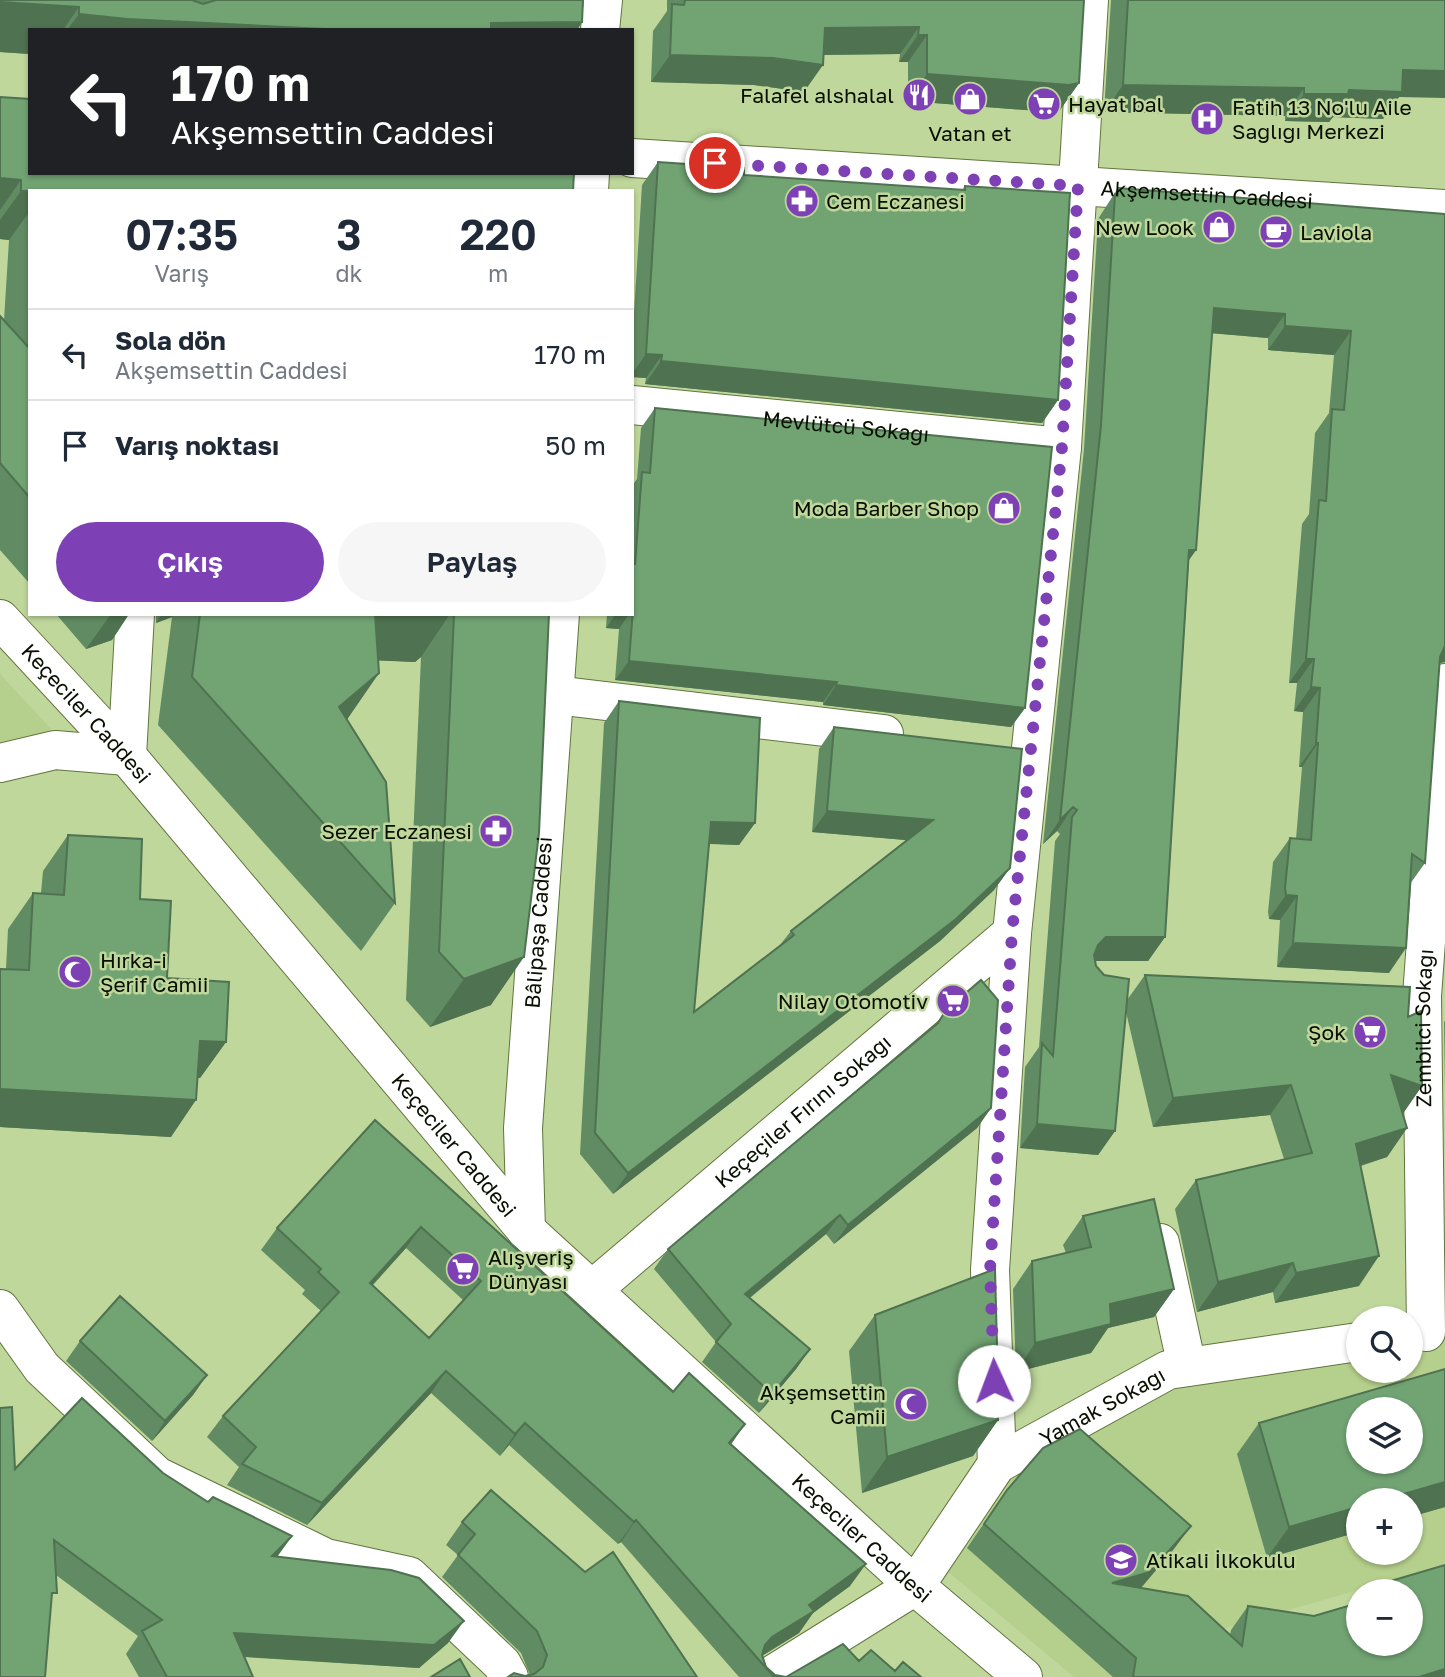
<!DOCTYPE html>
<html lang="tr">
<head>
<meta charset="utf-8">
<style>
	:root { --surface:#fff; --page:#f6f6f7; --text:#1f2937; --muted:#747a83; --line:#e0e1e3; --accent:#7e40b5 }
	body { margin:0; font-family:"Golos Text",sans-serif; background:var(--page); color:var(--text); height:100vh; display:flex; flex-direction:column; font-size:26px; white-space:nowrap }
	* { box-sizing:border-box; margin:0 }
	p { font-size:23px; color:var(--muted) }
	.icon { flex:none; width:38px; height:38px; fill:none; stroke:currentColor; stroke-width:2; stroke-linecap:round; stroke-linejoin:round }
	.map { position:relative; flex:1; overflow:hidden }
	.side { position:absolute; left:28px; top:189px; width:606px; height:427px; display:flex; flex-direction:column; background:var(--surface); border-radius:0px; box-shadow:0 2px 5px #0004 }
	.side>* { flex:none }
	.hud { position:absolute; left:28px; top:28px; width:606px; height:147px; border-radius:0px; box-shadow:0 2px 5px #0004; background:#202124; color:#fff; overflow:hidden }
	.buttons { position:absolute; left:1346px; top:1306px; display:grid; gap:14px }
	.buttons a { display:grid; place-items:center; width:77px; height:77px; border-radius:50%; background:var(--surface); box-shadow:0 2px 5px #0004; font-size:35px }
	.pin { position:absolute; display:grid; place-items:center; width:60px; height:60px; color:#fff; margin:-30px; border:4px solid #fff; border-radius:50%; box-shadow:0 2px 7px #0007 }
	.me { position:absolute; width:77px; margin:-38px; rotate:358deg; stroke-linejoin:round; filter:drop-shadow(0 0 5px #0008) }
	.turn { display:flex; align-items:center; gap:24px; height:147px; padding:0 28px; font-size:32px }
	.turn .icon { width:91px; height:91px; stroke-width:2.5 }
	.turn b { display:block; font-size:49px; line-height:60px }
	.eta { display:flex; justify-content:space-evenly; align-items:center; height:119px; text-align:center }
	.eta b { font-size:42px; font-weight:600; line-height:49px }
	.primary-button { display:flex; gap:14px; margin-top:auto; padding:14px 28px }
	.primary-button a { flex:1; height:80px; border-radius:42px; background:var(--accent); color:#fff; font-size:28px; font-weight:600; line-height:80px; text-align:center }
	.primary-button a+a { background:var(--page); color:var(--text) }
	ul { padding:0; list-style:none }
	li { display:flex; align-items:center; gap:21px; height:91px; padding:0 28px; border-top:2px solid var(--line) }
	li div { flex:1 }
	li b { display:block; font-size:26px }
	li em { font-style:normal }
	.map>svg:first-child { display:block }
	.built { fill:#b5cf8c; fill-rule:evenodd }
	.lines { fill:none; stroke-linecap:round; stroke-linejoin:round }
	.street-casing { stroke:#61753e; stroke-width:40 }
	.secondary-casing { stroke:#61753e; stroke-width:40 }
	.street { stroke:#fff; stroke-width:38 }
	.secondary { stroke:#fff; stroke-width:38 }
	.wall { fill:#618c63; fill-rule:evenodd }
	.shaded-wall { fill:#4f7250 }
	.building { fill:#71a373; stroke:#4f7250; stroke-width:2; fill-rule:evenodd }
	.route { stroke:#7e40b5; stroke-width:12; stroke-dasharray:0 21.6 }
	.labels { text-anchor:middle; dominant-baseline:central; stroke-width:5; stroke-linejoin:round; paint-order:stroke }
	.poi-label { font-size:21px; fill:#080f00; stroke:#bfd79b; text-anchor:end }
	.street-label { font-size:21px; fill:#080f00; stroke:#bfd79b }
</style>
</head>
<body>
<div class="map">
<svg width="1445" height="1677" viewBox="0 0 1445 1677">
	<rect width="100%" height="100%" fill="#bfd79b"/>
	<path class="built" d="M0 674 51 729 0 751Z
		M1445 1317V1565L1219 1630 1118 1677H1074L946 1570 1008 1469 1167 1381 1358 1337V1370H1410L1411 1325ZM1358 1409H1410V1461H1358ZM1358 1500H1410V1552H1358Z"/>
	<g class="lines">
		<defs>
			<g id="street">
				<path d="M600 30 603 0"/>
				<path d="M589 191 590 173"/>
				<path id="s1" d="M632 405 1062 447"/>
				<path id="s2" d="M0 619 127 756 526 1230 915 1586 1023 1677"/>
				<path d="M555 695 884 734"/>
				<path d="M0 763 55 750 127 756 135 614"/>
				<path id="s3" d="M526 1230 523 1128 560 614"/>
				<path d="M1160 1243 1187 1367"/>
				<path id="s4" d="M593 1289 1012 933"/>
				<path d="M0 1309 42 1368 157 1476 326 1558 409 1576 502 1664 509 1677"/>
				<path id="s5" d="M1426 1332 1422 996 1445 683"/>
				<path d="M997 1464 990 1270 1012 933 1062 447 1089 0"/>
				<path id="s6" d="M769 1677 915 1586 997 1464 1168 1370 1358 1342"/>
			</g>
			<g id="secondary">
				<path id="s7" d="M632 158 1445 209"/>
			</g>
		</defs>
		<use href="#street" class="street-casing"/>
		<use href="#secondary" class="secondary-casing"/>
		<use href="#street" class="street"/>
		<use href="#secondary" class="secondary"/>
	</g>
	<path class="wall" d="M0 0H583L582 22 577 30H30V54L0 52Z
		M667 0H1084L1079 83 1060 110 1050 112 908 101V62H899L900 54 823 55 804 92 754 85 651 82 653 31 667 11Z
		M1111 0H1445L1399 97 1383 119 1333 117 1329 122 1285 121V116L1104 112Z
		M0 97 30 191V584L0 550V316L4 320 9 240 0 239Z
		M658 162 744 175 962 190 965 186 1058 400 1042 423 645 384 646 378 632 377V346L642 185Z
		M1118 188 1445 214V662L1440 663 1425 863 1410 884 1389 973 1277 967 1280 920 1269 919 1268 912 1273 862 1290 838 1296 839 1302 767H1299L1303 712 1294 711 1297 683H1289L1302 524 1309 514 1315 433 1329 413 1334 355 1268 350V338L1212 333 1196 550 1189 560 1165 937 1148 961H1095L1096 966 1127 1000 1145 975 1408 1017 1422 1086 1403 1113 1407 1128 1387 1157 1361 1166 1359 1286 1275 1303 1273 1292 1197 1312 1175 1209 1196 1180 1284 1159 1270 1115 1153 1127 1126 1012 1115 1131 1098 1155 1020 1148 1025 1067 1039 1047 1055 841 1060 834 1057 831 1043 844 1084 449 1098 219Z
		M655 408 1025 708 1011 727 823 705V702L615 680 619 629 606 628 607 614H632V486L637 479 641 428Z
		M56 614H129L112 640 86 649Z
		M156 614H549L491 1005 430 1027 406 1000 421 657 415 662 378 660 379 673 347 719 395 903 361 951 158 725 172 617 156 623Z
		M619 701 755 823 739 845 709 844 694 1012 780 945 791 931 906 840 812 832 819 749 834 727 1010 868 994 890 940 941 613 1194 580 1154 604 723Z
		M68 835 140 899 167 978 226 1042 200 1078H198L171 1137 0 1127V969H6L8 929 33 893H41L43 871Z
		M1445 1021V1091L1444 1022Z
		M991 1108 977 1128 834 1244 826 1234 750 1298 810 1349 796 1369 759 1413 702 1362 716 1342 654 1269 668 1249Z
		M375 1120 731 1444 850 1586 813 1613 799 1633 763 1655 766 1667 775 1675 786 1677 859 1661 921 1677H739L621 1542 618 1544 509 1445 500 1456 431 1393 307 1525 227 1485 239 1467 207 1437 223 1416 321 1311 302 1294 305 1290 261 1250 277 1228ZM406 1248 463 1300 429 1338 373 1285Z
		M1083 1216 1174 1289 1154 1317 1108 1328 1091 1353 1016 1372 1013 1289 1032 1261 1066 1253 1063 1245Z
		M875 1315 997 1346 993 1353 998 1420 973 1456 862 1493 849 1351Z
		M80 1341 207 1375 193 1395 152 1441 66 1361Z
		M1445 1369V1507L1410 1517V1500H1358V1532L1267 1558 1237 1454 1259 1423Z
		M1080 1429 1191 1526 1173 1550 1141 1588 1188 1596 1230 1635 1231 1630 1248 1606 1314 1616 1356 1604 1358 1601V1643H1410V1591H1365L1367 1588 1445 1565V1677H1113L967 1548 1007 1490 1043 1448Z
		M15 1469 163 1473 208 1502 292 1536 277 1557 448 1643 419 1668 244 1657 253 1677H139L126 1654 138 1636 56 1575Z
		M462 1522 697 1677 525 1676 530 1675 521 1653 442 1577 458 1555 446 1545Z"/>
	<path class="shaded-wall" d="M0 2 79 7 63 30H30V54L0 52Z
		M79 14 345 30H67Z
		M582 22 577 30H486L491 23Z
		M919 27 900 54 806 55 825 28Z
		M918 35H927L908 62H899Z
		M670 55 773 58 823 65 804 92 754 85 651 82Z
		M1403 70 1445 71V98L1399 97 1383 119 1333 117 1329 122 1285 121 1304 94 1349 90Z
		M927 74 1079 83 1060 110 1050 112 908 101Z
		M1123 85 1304 88 1285 116 1104 112Z
		M0 178 21 180 0 210Z
		M21 191H30V211L9 240 0 239V220Z
		M1214 308 1285 314 1268 338 1197 332Z
		M1285 326 1351 331 1334 355 1268 350Z
		M646 354 662 355 646 378 632 377V374Z
		M661 361 1058 400 1042 423 645 384Z
		M1189 550H1196L1179 574Z
		M111 614H129L112 640 86 649Z
		M162 614H174L172 617 156 623Z
		M373 614H450L421 657 415 662 341 659Z
		M616 614H629L619 629 606 628Z
		M1445 646V662L1435 664 1427 671Z
		M1306 659H1314L1297 683H1289Z
		M629 661 837 682 823 702 615 680Z
		M379 673 346 721 339 707Z
		M836 685 1025 708 1011 727 823 705Z
		M1311 687 1320 688 1303 712 1294 711Z
		M1316 743H1318L1302 767H1299Z
		M1073 807 1057 831 1043 844 1060 820Z
		M827 811 933 820 917 841 812 832Z
		M711 822 755 823 739 845 695 843Z
		M1010 868 994 890 940 941 613 1194 628 1173Z
		M1286 895 1297 896 1280 920 1269 919Z
		M1106 937H1165L1148 961H1090L1098 945Z
		M1293 943 1406 948 1389 973 1277 967Z
		M524 957 491 1005 430 1027 464 979Z
		M200 1041 226 1042 200 1078 174 1077Z
		M1391 1075 1422 1086 1402 1115Z
		M1291 1085 1270 1115 1153 1127 1173 1098Z
		M0 1089 196 1100 171 1137 0 1127Z
		M991 1108 977 1128 834 1244 848 1225Z
		M1037 1124 1115 1131 1098 1155 1020 1148Z
		M1407 1128 1387 1157 1336 1173 1356 1144Z
		M840 1215 826 1234 731 1313 745 1294Z
		M421 1227 406 1248 355 1304 370 1283Z
		M1379 1256 1359 1286 1275 1303 1296 1273Z
		M1293 1263 1273 1292 1197 1312 1218 1282Z
		M1174 1289 1154 1317 1108 1328 1091 1353 1016 1372 1035 1343 1110 1304Z
		M810 1349 796 1369 759 1413 772 1394Z
		M446 1371 431 1393 307 1525 322 1503Z
		M207 1375 193 1395 152 1441 165 1421Z
		M998 1420 973 1456 862 1493 887 1457Z
		M525 1423 509 1445 500 1456 515 1434Z
		M745 1424 730 1446 729 1443Z
		M1445 1482V1507L1410 1517V1500H1383Z
		M1358 1507V1532L1267 1558 1289 1527Z
		M636 1520 621 1542 618 1544 634 1522Z
		M1191 1526 1173 1550 1133 1597 1112 1583Z
		M292 1536 276 1558 272 1556Z
		M866 1564 850 1586 813 1613 799 1633 757 1659 765 1645 772 1637 809 1605Z
		M464 1621 448 1643 419 1668 218 1655 234 1633Z
		M1445 1669V1677H1419Z"/>
	<path class="building" d="M0 0H192L203 4 216 0H583L582 22 491 23V30H345L127 19 79 14V7L0 2Z
		M685 0H1084L1079 83 1069 85 927 74V35H918L919 27 825 28 823 65 773 58 670 55 672 4 684 5Z
		M1128 0H1445V71L1403 70 1402 92 1349 90 1348 94H1304V88L1123 85Z
		M0 97 30 99V173H574L573 191H21V180L0 178Z
		M658 162 744 168V175L965 190V186L1070 193 1058 400 661 361 662 355 646 354Z
		M1118 188 1445 214V646L1440 657 1425 863 1412 854 1406 948 1293 943 1297 896 1286 895 1285 888 1290 838 1311 840 1318 743H1316L1320 688 1311 687 1314 659H1306L1319 500 1326 501 1332 409 1344 410 1351 331 1285 326V314L1214 308 1196 550H1189L1165 937H1106L1098 945 1094 955 1096 966 1104 975 1129 979 1115 1131 1037 1124 1042 1043 1053 1056 1072 817 1077 810 1073 807 1060 820 1101 425 1115 194 1118 195Z
		M0 316 30 349V498L0 463Z
		M655 408 1052 447 1025 708 836 685 837 682 629 661 633 609H632V564H635L642 472 650 473Z
		M200 614H375L379 673 339 707 386 782 395 903 192 677Z
		M454 614H549L539 833 524 957 464 979 439 952Z
		M619 701 760 718 755 823 711 822 694 1012 794 935 791 931 933 820 827 811 834 727 1022 749 1010 868 956 919 628 1173 595 1133Z
		M68 835 142 839 140 899 171 901 167 978 229 982 226 1042 200 1041 196 1100 0 1089V969L29 970 33 893 64 895Z
		M1145 975 1410 987 1408 1017 1421 1011 1422 1086 1391 1075 1407 1128 1356 1144 1379 1256 1296 1273 1293 1263 1218 1282 1196 1180 1312 1153 1291 1085 1173 1098Z
		M981 980 998 1000 991 1108 848 1225 840 1215 745 1294 810 1349 772 1394 716 1342 731 1324 668 1249 938 1023 946 1010Z
		M375 1120 673 1392 689 1373 745 1424 729 1443 866 1564 809 1605 814 1611 772 1637 765 1645 762 1655 766 1667 775 1675 786 1677 843 1644 859 1661 871 1650 895 1671 903 1662 921 1677H774L636 1520 634 1522 525 1423 515 1434 446 1371 322 1503 242 1464 256 1447 223 1416 339 1292 318 1272 321 1269 277 1228ZM421 1227 481 1281 429 1338 370 1283Z
		M1154 1199 1174 1289 1110 1304 1111 1324 1035 1343 1032 1261 1091 1247 1083 1216Z
		M995 1269 997 1346 992 1348 998 1420 887 1457 875 1315Z
		M120 1296 207 1375 165 1421 80 1341Z
		M1445 1369V1482L1383 1500H1358V1507L1289 1527 1259 1423ZM1358 1409H1410V1461H1358Z
		M82 1398 163 1473 208 1502 213 1497 292 1536 272 1556 391 1570 419 1578 464 1621 434 1645 234 1633 253 1677H167L142 1631 162 1620 54 1540 57 1593H52L45 1677H0V1408L12 1407 15 1469Z
		M1080 1429 1191 1526 1150 1572 1112 1583 1188 1596 1242 1646 1248 1606 1314 1616 1358 1603V1643H1410V1591H1368L1367 1588 1445 1565V1669L1419 1677H1133L1136 1658 984 1524 1007 1490 1043 1448Z
		M491 1490 585 1572 613 1552 697 1677H508L514 1673 525 1676 534 1674 543 1667 547 1655 537 1631 458 1555 475 1534 462 1522Z
		M460 1659 470 1677H431Z"/>
	<g class="lines">
		<path class="route" d="M715 163 1078 186 1062 447 1012 933 990 1270 994 1381"/>
	</g>
	<defs>
		<symbol id="restaurant-disc" viewBox="-11 -11 22 22"><circle r="9.5" fill="#7e40b5" stroke="#bfd79b"/><path d="M-5-6h1v4h1v-4h1v4h1v-4h1v5L-1.5 .5V6h-2V.5L-5-1ZM5-6V6H3V1.5H1.5Q1.5-4 5-6Z" fill="#fff"/></symbol>
		<symbol id="shop-disc" viewBox="-11 -11 22 22"><circle r="9.5" fill="#7e40b5" stroke="#bfd79b"/><path d="M-5-2.5h2.3a2.7 3.5 0 0 1 5.4 0H5L5.5 6h-11ZM-1.5-2.5h3a1.5 2.3 0 0 0-3 0Z" fill="#fff"/></symbol>
		<symbol id="supermarket-disc" viewBox="-11 -11 22 22"><circle r="9.5" fill="#7e40b5" stroke="#bfd79b"/><path d="M-6-5.5h2.5l.6 2H6L4.5 2H-2.5L-4.4-4H-6ZM-1.5 3.2a1.3 1.3 0 1 0 .1 0ZM3 3.2a1.3 1.3 0 1 0 .1 0Z" fill="#fff"/></symbol>
		<symbol id="hospital-disc" viewBox="-11 -11 22 22"><circle r="9.5" fill="#7e40b5" stroke="#bfd79b"/><path d="M-5-5h3v3.5h4V-5h3V5h-3V1.5h-4V5h-3Z" fill="#fff"/></symbol>
		<symbol id="pharmacy-disc" viewBox="-11 -11 22 22"><circle r="9.5" fill="#7e40b5" stroke="#bfd79b"/><path d="M-2-6h4v4h4v4h-4v4h-4v-4h-4v-4h4Z" fill="#fff"/></symbol>
		<symbol id="cafe-disc" viewBox="-11 -11 22 22"><circle r="9.5" fill="#7e40b5" stroke="#bfd79b"/><path d="M-5.5-4.5H6V0H3Q3 3.5 0 3.5H-2.5Q-5.5 3.5-5.5 0ZM3-3.2v2h1.7v-2ZM-6 4.5H4V6H-6Z" fill="#fff"/></symbol>
		<symbol id="mosque-disc" viewBox="-11 -11 22 22"><circle r="9.5" fill="#7e40b5" stroke="#bfd79b"/><path d="M3.5-4.9A6 6 0 1 0 3.5 4.9A5 5 0 1 1 3.5-4.9Z" fill="#fff"/></symbol>
		<symbol id="school-disc" viewBox="-11 -11 22 22"><circle r="9.5" fill="#7e40b5" stroke="#bfd79b"/><path d="M0-5L7-2L0 1L-7-2ZM-4 1L0 2.5L4 1V4Q0 6-4 4Z" fill="#fff"/></symbol>
	</defs>
	<g fill-rule="evenodd">
		<use href="#restaurant-disc" x="900" y="76" width="38" height="38"/>
		<use href="#shop-disc" x="951" y="80" width="38" height="38"/>
		<use href="#supermarket-disc" x="1025" y="85" width="38" height="38"/>
		<use href="#hospital-disc" x="1188" y="100" width="38" height="38"/>
		<use href="#pharmacy-disc" x="783" y="182" width="38" height="38"/>
		<use href="#shop-disc" x="1200" y="208" width="38" height="38"/>
		<use href="#cafe-disc" x="1257" y="213" width="38" height="38"/>
		<use href="#shop-disc" x="985" y="489" width="38" height="38"/>
		<use href="#pharmacy-disc" x="477" y="812" width="38" height="38"/>
		<use href="#mosque-disc" x="56" y="953" width="38" height="38"/>
		<use href="#supermarket-disc" x="934" y="982" width="38" height="38"/>
		<use href="#supermarket-disc" x="1351" y="1013" width="38" height="38"/>
		<use href="#supermarket-disc" x="444" y="1250" width="38" height="38"/>
		<use href="#mosque-disc" x="892" y="1385" width="38" height="38"/>
		<use href="#school-disc" x="1102" y="1541" width="38" height="38"/>
	</g>
	<g class="labels">
		<g class="poi-label">
			<text x="894" y="95">Falafel alshalal</text>
			<text x="1068" y="104" text-anchor="start">Hayat bal</text>
			<text x="1232" y="107" text-anchor="start">Fatih 13 No'lu Aile<tspan x="1232" dy="24">Sağlığı Merkezi</tspan></text>
			<text x="970" y="133" text-anchor="middle">Vatan et</text>
			<text x="826" y="201" text-anchor="start">Cem Eczanesi</text>
			<text x="1194" y="227">New Look</text>
			<text x="1300" y="232" text-anchor="start">Laviola</text>
			<text x="979" y="508">Moda Barber Shop</text>
			<text x="472" y="831">Sezer Eczanesi</text>
			<text x="100" y="960" text-anchor="start">Hırka-i<tspan x="100" dy="24">Şerif Camii</tspan></text>
			<text x="928" y="1001">Nilay Otomotiv</text>
			<text x="1346" y="1032">Şok</text>
			<text x="488" y="1257" text-anchor="start">Alışveriş<tspan x="488" dy="24">Dünyası</tspan></text>
			<text x="886" y="1392">Akşemsettin<tspan x="886" dy="24">Camii</tspan></text>
			<text x="1146" y="1560" text-anchor="start">Atikali İlkokulu</text>
		</g>
		<g class="street-label">
			<text stroke="none"><textPath href="#s7" startOffset="576">Akşemsettin Caddesi</textPath></text>
			<text stroke="none"><textPath href="#s1" startOffset="215">Mevlütcü Sokağı</textPath></text>
			<text stroke="none"><textPath href="#s2" startOffset="128">Keçeciler Caddesi</textPath></text>
			<text stroke="none"><textPath href="#s3" startOffset="308">Bâlipaşa Caddesi</textPath></text>
			<text stroke="none"><textPath href="#s5" startOffset="304">Zembilci Sokağı</textPath></text>
			<text stroke="none"><textPath href="#s4" startOffset="275">Keçeçiler Fırını Sokağı</textPath></text>
			<text stroke="none"><textPath href="#s2" startOffset="695">Keçeciler Caddesi</textPath></text>
			<text stroke="none"><textPath href="#s6" startOffset="439">Yamak Sokağı</textPath></text>
			<text stroke="none"><textPath href="#s2" startOffset="1262">Keçeciler Caddesi</textPath></text>
		</g>
	</g>
</svg>
<div class="buttons">
<a><svg class="icon" aria-label="search" viewBox="0 0 24 24"><circle cx="10" cy="10" r="6"/><path d="M15 15l6 6"/></svg></a>
<a><svg class="icon" aria-label="layers" viewBox="0 0 24 24"><path d="M12 4l9 5-9 5-9-5zM3 14l9 5 9-5"/></svg></a>
<a>+</a>
<a>−</a>
</div>
<div class="pin" style="left:715px;top:163px;background:#d93025"><svg class="icon" aria-label="arrive" viewBox="0 0 24 24"><path d="M6 21V4h12l-3 4 3 4H6"/></svg></div>
<svg class="me" style="left:994px;top:1381px" viewBox="-20 -20 40 40"><circle r="19" fill="#fff"/><path d="M0-13L10 11 0 6-10 11z" fill="#7e40b5"/></svg>
<div class="hud">
<div class="turn"><svg class="icon" aria-label="left" viewBox="0 0 24 24"><path d="M17 20v-9H6M10 6l-5 5 5 5"/></svg><div><b>170 m</b>Akşemsettin Caddesi</div></div>
</div>
<section class="side">
<div class="eta">
<div><b>07:35</b><p>Varış</p></div>
<div><b>3</b><p>dk</p></div>
<div><b>220</b><p>m</p></div>
</div>
<ul>
<li><svg class="icon" aria-label="left" viewBox="0 0 24 24"><path d="M17 20v-9H6M10 6l-5 5 5 5"/></svg><div><b>Sola dön</b><p>Akşemsettin Caddesi</p></div><em>170 m</em></li>
<li><svg class="icon" aria-label="arrive" viewBox="0 0 24 24"><path d="M6 21V4h12l-3 4 3 4H6"/></svg><div><b>Varış noktası</b></div><em>50 m</em></li>
</ul>
<div class="primary-button"><a>Çıkış</a><a>Paylaş</a></div>
</section>
</div>
</body>
</html>
